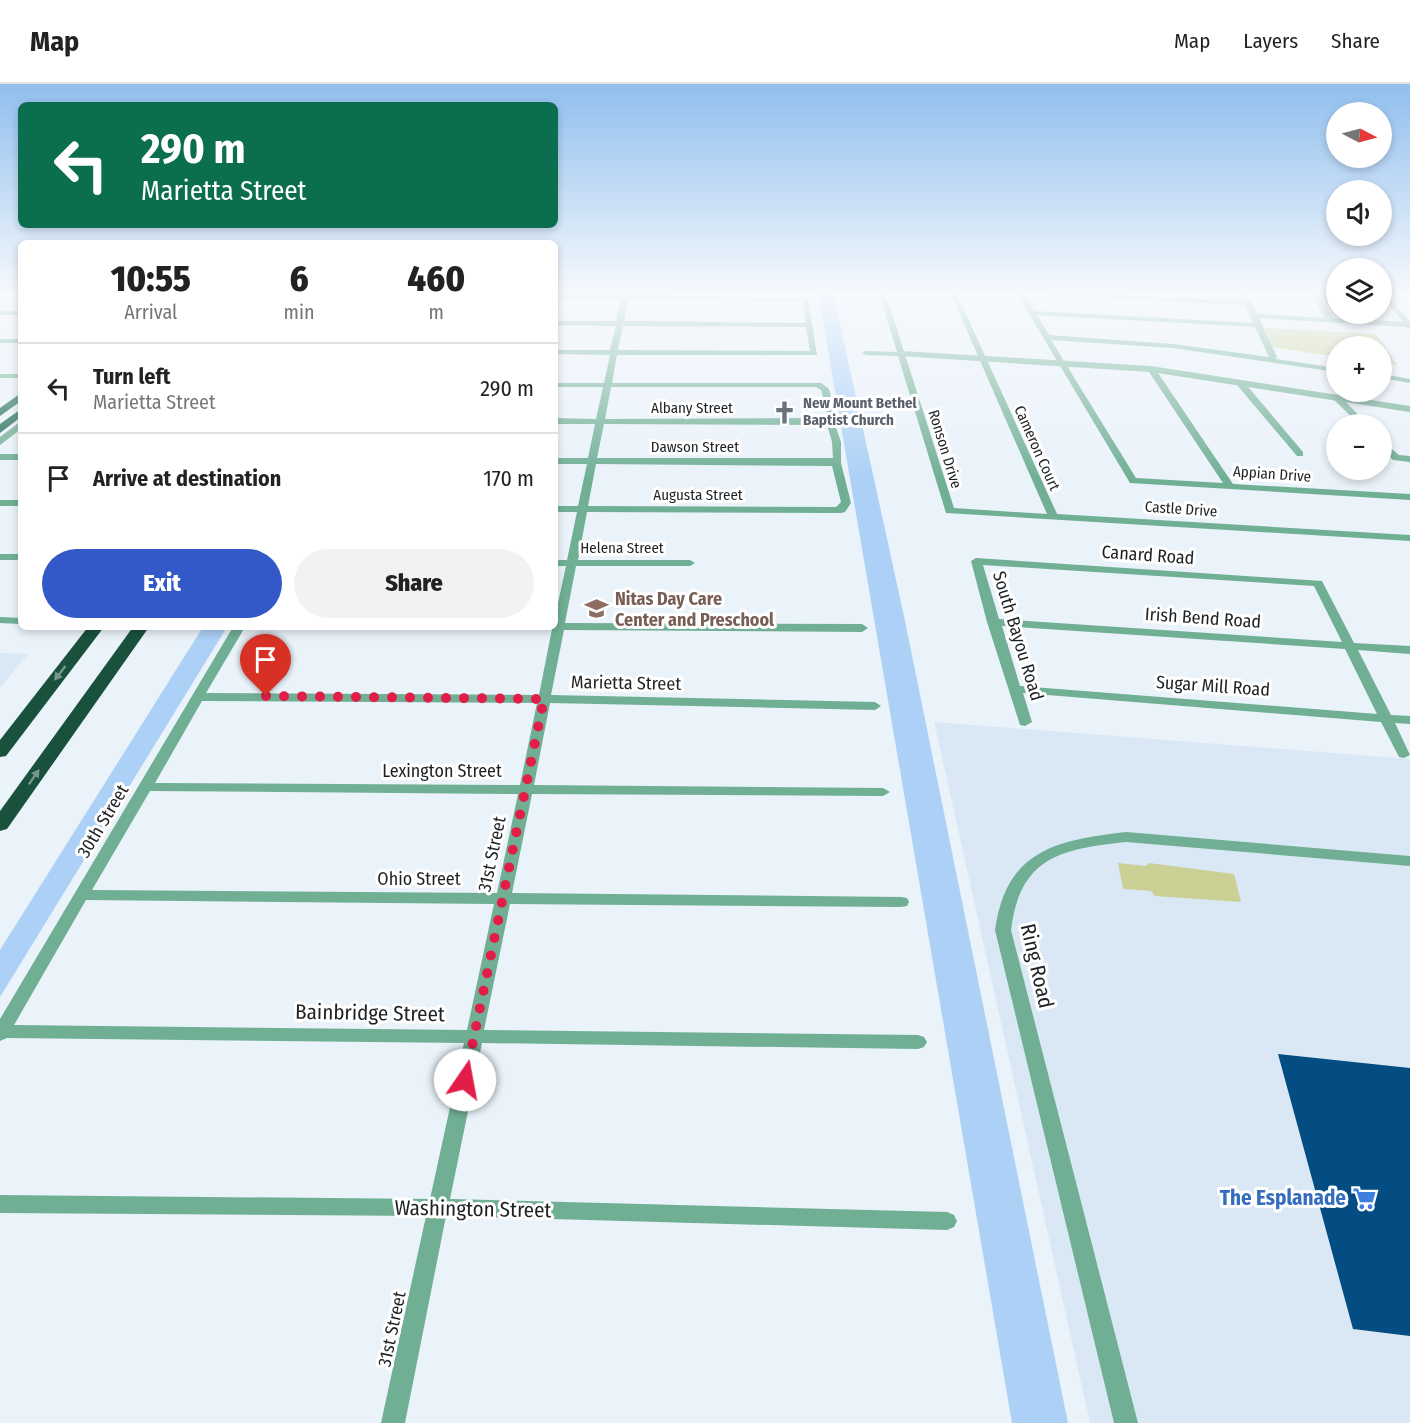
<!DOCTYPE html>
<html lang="en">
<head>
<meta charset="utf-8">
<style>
	:root { --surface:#fff; --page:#f2f2f2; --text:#222; --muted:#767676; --line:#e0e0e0; --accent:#3358c8 }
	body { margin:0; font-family:"Fira Sans Condensed",sans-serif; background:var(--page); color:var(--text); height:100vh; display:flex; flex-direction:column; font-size:22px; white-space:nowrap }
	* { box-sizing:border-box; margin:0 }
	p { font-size:20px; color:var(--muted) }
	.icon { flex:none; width:33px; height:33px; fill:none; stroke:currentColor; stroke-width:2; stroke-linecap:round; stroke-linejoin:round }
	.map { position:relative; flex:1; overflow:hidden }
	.details { position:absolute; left:18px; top:156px; width:540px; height:390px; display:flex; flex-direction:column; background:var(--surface); border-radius:9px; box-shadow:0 3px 9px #0003 }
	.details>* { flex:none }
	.top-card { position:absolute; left:18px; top:18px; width:540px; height:126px; border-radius:9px; box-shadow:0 3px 9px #0003; background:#0b6e4f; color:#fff; overflow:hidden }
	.needle { width:39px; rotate:96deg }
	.buttons { position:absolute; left:1326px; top:18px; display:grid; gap:12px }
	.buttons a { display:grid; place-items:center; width:66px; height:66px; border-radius:50%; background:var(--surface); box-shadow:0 3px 9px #0003; font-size:30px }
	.pin { position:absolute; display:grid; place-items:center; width:51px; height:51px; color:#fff; margin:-62px -26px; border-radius:50% 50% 50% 0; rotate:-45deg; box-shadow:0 0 6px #0007 }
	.pin .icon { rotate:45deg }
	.me { position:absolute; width:66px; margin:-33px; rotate:12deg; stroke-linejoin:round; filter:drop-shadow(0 0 4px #0008) }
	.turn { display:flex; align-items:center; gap:21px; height:126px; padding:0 24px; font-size:27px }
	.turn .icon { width:78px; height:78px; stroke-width:2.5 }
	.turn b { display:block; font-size:42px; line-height:51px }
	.eta { display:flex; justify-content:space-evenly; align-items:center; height:102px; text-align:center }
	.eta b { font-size:36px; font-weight:800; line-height:42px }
	.primary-button { display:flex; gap:12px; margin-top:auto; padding:12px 24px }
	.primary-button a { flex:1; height:69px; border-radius:36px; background:var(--accent); color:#fff; font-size:24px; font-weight:800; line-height:69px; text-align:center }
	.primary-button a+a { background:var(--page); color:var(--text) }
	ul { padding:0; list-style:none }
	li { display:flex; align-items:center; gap:18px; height:90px; padding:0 24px; border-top:2px solid var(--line) }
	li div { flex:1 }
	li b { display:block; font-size:22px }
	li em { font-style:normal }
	header { display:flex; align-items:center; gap:36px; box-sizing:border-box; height:84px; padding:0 30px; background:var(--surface); border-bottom:2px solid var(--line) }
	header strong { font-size:28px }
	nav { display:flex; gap:33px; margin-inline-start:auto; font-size:21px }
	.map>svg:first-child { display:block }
	.built { fill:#dae8f6 }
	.green { fill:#cbd195 }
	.water { fill:#acd0f6 }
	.building { fill:#034d82 }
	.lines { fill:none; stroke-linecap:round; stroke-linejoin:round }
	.minor { fill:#70af94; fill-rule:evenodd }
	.tertiary { fill:#70af94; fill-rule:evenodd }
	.primary { fill:#1f6c51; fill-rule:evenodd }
	.motorway { fill:#1a513d; fill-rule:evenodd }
	.oneway { fill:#76978b }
	.route { stroke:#e11d48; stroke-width:10; stroke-dasharray:0 18 }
	.labels { text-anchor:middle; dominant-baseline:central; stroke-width:6; stroke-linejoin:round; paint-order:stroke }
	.far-worship-label { font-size:15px; font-weight:bold; fill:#5b616d; stroke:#fff; text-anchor:start }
	.far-street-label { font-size:15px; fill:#1f2224; stroke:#fff }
	.street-label { font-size:18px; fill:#1f2224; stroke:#fff }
	.education-label { font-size:18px; font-weight:bold; fill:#785e54; stroke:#fff; text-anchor:start }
	.near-street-label { font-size:21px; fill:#1f2224; stroke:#fff }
	.near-shop-label { font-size:21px; font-weight:bold; fill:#366cbe; stroke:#fff; text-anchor:end }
</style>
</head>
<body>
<header>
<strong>Map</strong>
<nav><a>Map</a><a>Layers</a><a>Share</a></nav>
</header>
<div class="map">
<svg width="1410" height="1339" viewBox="0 0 1410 1339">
	<rect width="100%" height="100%" fill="#eaf2fa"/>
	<path class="built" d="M0 569 28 570 0 604Z
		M934 638 1410 675V1339H1090Z"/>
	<path class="green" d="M1264 244 1376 250 1397 281 1382 279V262H1336V273L1273 263Z
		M1118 779 1146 782 1149 779 1234 790 1241 818 1155 812 1151 807 1123 805Z"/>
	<path class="water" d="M818 208H833L905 537 1068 1339H1012Z
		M203 543H227L0 913V866Z"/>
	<path class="building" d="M1278 970 1410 984V1252L1353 1245Z"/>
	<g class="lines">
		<path class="minor" d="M623 208H629V211L808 214 817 271H617L612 299H821L829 305 836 334 834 338 841 358V379L851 419 845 428 841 429 587 428 578 476H690L695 479 690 482H576L565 539 862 540 868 544 862 548 564 546 551 611 875 618 881 622 875 626 550 619 534 701 883 704 890 708 883 712 532 710 512 809 901 813 907 814 909 818 907 822 901 823 510 820 484 946 918 951 924 953 927 958 924 963 918 965 482 959 450 1115 947 1128 954 1131 957 1137 954 1143 947 1146 446 1132 405 1339H381L426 1132 0 1129V1111L430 1115 464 959 7 954 0 957V935L233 543H245L206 609 539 611 552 545 550 543H555V533L566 482H555V476H567L577 428H555V422H578L587 380H555V374H588L595 340H555V334L596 335 603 303H555V299H604L610 271 555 270V266H610L616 242 555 241V237H616L621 216 555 215V211H622ZM628 216 803 217 806 239 624 237ZM623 242 806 243 810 267 618 266ZM611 303H816L821 306 828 334 605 335ZM604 340 827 341 832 358 833 374H597ZM596 380 832 382 841 418 836 423 588 422ZM202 617 537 619 520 701 155 699ZM150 707 518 710 497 809 92 806ZM86 816 494 820 467 946 14 941Z
			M879 208H885L954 424 1047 430 950 208H956L1057 430 1410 451V457L946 429 898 272 866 271 862 269 866 267 897 268Z
			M1016 208H1054L1243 217 1240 208H1246L1257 230 1325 234 1310 208H1316L1333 234 1403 238 1382 212V208H1385L1410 238V245L1406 243 1259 234 1277 273 1276 275 1336 284V288L1173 264 1051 256 1136 394 1223 399 1147 285 1151 283H1154L1233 400 1410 410V416L1130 399ZM1024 210 1245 221 1253 239 1034 227ZM1037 231 1255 243 1269 273 1173 260 1049 251Z
			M0 227H21V231H0Z
			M0 255H21V259H0Z
			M0 290H21V294H0Z
			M1382 290 1410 295V299L1382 294Z
			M1237 297H1243L1303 368V372H1297L1237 301Z
			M1334 312H1340L1367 340H1359L1334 316Z
			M21 337V345L0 361V353Z
			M1382 357 1399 371 1410 372V378L1393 376 1382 365Z
			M0 370H21V376H0Z
			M0 416H21V422H0Z
			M0 470H21V476H0Z
			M976 474 1322 497 1354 559 1410 562V570L1358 566 1391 631 1410 632V640L1395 639 1410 671 1404 674 1399 673 1381 638 1023 609 1032 638 1025 642 1020 641 987 538 971 477ZM983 481 1314 502 1342 558 999 535ZM1002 542 1345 565 1377 630 1020 602Z
			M0 533 21 534V540L0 539Z
			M1126 748 1410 772V782L1126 758C1061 765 1020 773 1011 846L1138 1339H1114L995 846C1006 767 1055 756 1126 748Z"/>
		<path class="tertiary" d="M902 267 1151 282 1410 322V328L1151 288 899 272V268Z"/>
		<path class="primary" d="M21 309V317L0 332V324Z
			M21 325V333L0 349V340Z"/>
		<path class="motorway" d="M88 543H104L6 672 0 673V656Z
			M133 543H149L7 745 0 747V727Z"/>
	</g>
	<defs><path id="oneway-solid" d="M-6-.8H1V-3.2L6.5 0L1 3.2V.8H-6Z" transform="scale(1.5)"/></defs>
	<g class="oneway">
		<use href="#oneway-solid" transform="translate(60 589) rotate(128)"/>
		<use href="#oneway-solid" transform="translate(34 693) rotate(-55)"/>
	</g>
	<linearGradient id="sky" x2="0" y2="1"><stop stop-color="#90bfee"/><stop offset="0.53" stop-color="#f6f9fd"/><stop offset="1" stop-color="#f6f9fd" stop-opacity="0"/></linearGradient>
	<rect width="1410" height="395" fill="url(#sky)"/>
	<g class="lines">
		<path class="route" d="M266 612 544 615 465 996"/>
	</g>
	<defs>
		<symbol id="church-bare" viewBox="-9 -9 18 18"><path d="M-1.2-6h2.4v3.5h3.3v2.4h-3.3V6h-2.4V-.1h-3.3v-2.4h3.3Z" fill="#6b7280" stroke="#fff" stroke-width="2.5" paint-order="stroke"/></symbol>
		<symbol id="school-bare" viewBox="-9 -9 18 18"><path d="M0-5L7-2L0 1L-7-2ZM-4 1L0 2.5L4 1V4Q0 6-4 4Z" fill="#8d6e63" stroke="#fff" stroke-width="2.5" paint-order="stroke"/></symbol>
		<symbol id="supermarket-bare" viewBox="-9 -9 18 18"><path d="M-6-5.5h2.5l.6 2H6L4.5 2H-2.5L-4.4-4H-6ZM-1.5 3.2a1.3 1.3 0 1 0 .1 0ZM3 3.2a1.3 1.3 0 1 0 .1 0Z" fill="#3f7fe0" stroke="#fff" stroke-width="2.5" paint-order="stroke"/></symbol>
	</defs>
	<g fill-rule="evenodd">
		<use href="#church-bare" x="768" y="312" width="33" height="33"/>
		<use href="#school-bare" x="580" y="508" width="33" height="33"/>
		<use href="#supermarket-bare" x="1348" y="1098" width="33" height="33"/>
	</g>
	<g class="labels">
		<g class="far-worship-label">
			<text x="803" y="319">New Mount Bethel<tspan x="803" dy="17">Baptist Church</tspan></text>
		</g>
		<g class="far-street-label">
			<text x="692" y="324">Albany Street</text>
			<text x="695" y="363">Dawson Street</text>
			<text transform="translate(1037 364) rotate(66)">Cameron Court</text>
			<text transform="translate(945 365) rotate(73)">Ronson Drive</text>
			<text transform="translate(1272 390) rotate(4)">Appian Drive</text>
			<text x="698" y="411">Augusta Street</text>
			<text transform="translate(1181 425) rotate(4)">Castle Drive</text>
			<text x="622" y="464">Helena Street</text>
		</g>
		<g class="street-label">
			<text transform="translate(1148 471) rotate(4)">Canard Road</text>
			<text transform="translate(1203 534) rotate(4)">Irish Bend Road</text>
			<text transform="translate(1018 552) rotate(73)">South Bayou Road</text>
			<text transform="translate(626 599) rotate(1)">Marietta Street</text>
			<text transform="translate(1213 602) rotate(4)">Sugar Mill Road</text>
			<text x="442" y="687">Lexington Street</text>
			<text transform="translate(103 737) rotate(-59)">30th Street</text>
			<text transform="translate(492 770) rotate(-78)">31st Street</text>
			<text x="419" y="795">Ohio Street</text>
			<text transform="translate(392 1245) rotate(-78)">31st Street</text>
		</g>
		<g class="education-label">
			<text x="615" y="515">Nitas Day Care<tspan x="615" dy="21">Center and Preschool</tspan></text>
		</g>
		<g class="near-street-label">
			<text transform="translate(1037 882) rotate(77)">Ring Road</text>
			<text transform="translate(370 929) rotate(1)">Bainbridge Street</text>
			<text transform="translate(473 1125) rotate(1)">Washington Street</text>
		</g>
		<g class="near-shop-label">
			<text x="1346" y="1114">The Esplanade</text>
		</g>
	</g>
</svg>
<div class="buttons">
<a><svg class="needle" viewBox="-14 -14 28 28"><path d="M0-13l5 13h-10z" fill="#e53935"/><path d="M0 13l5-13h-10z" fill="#767676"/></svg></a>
<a><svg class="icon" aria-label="sound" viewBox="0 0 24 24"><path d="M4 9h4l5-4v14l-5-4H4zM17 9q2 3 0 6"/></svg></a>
<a><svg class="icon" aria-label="layers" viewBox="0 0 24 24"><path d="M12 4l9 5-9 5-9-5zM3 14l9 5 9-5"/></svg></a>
<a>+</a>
<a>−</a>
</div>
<div class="pin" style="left:266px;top:612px;background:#d93025"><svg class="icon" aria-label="arrive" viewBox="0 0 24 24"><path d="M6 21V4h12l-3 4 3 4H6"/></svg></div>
<svg class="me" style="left:465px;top:996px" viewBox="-20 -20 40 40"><circle r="19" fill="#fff"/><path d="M0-13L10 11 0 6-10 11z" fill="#e11d48"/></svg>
<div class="top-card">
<div class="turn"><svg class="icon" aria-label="left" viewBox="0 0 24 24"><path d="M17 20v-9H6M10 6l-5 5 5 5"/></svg><div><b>290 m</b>Marietta Street</div></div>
</div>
<section class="details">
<div class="eta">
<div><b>10:55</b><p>Arrival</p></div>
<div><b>6</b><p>min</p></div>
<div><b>460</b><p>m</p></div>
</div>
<ul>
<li><svg class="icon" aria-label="left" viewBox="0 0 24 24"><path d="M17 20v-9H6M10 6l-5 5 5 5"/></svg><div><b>Turn left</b><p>Marietta Street</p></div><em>290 m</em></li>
<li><svg class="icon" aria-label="arrive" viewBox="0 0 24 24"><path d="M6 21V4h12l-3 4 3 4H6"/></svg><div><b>Arrive at destination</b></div><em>170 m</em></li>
</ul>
<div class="primary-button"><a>Exit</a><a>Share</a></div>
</section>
</div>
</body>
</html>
